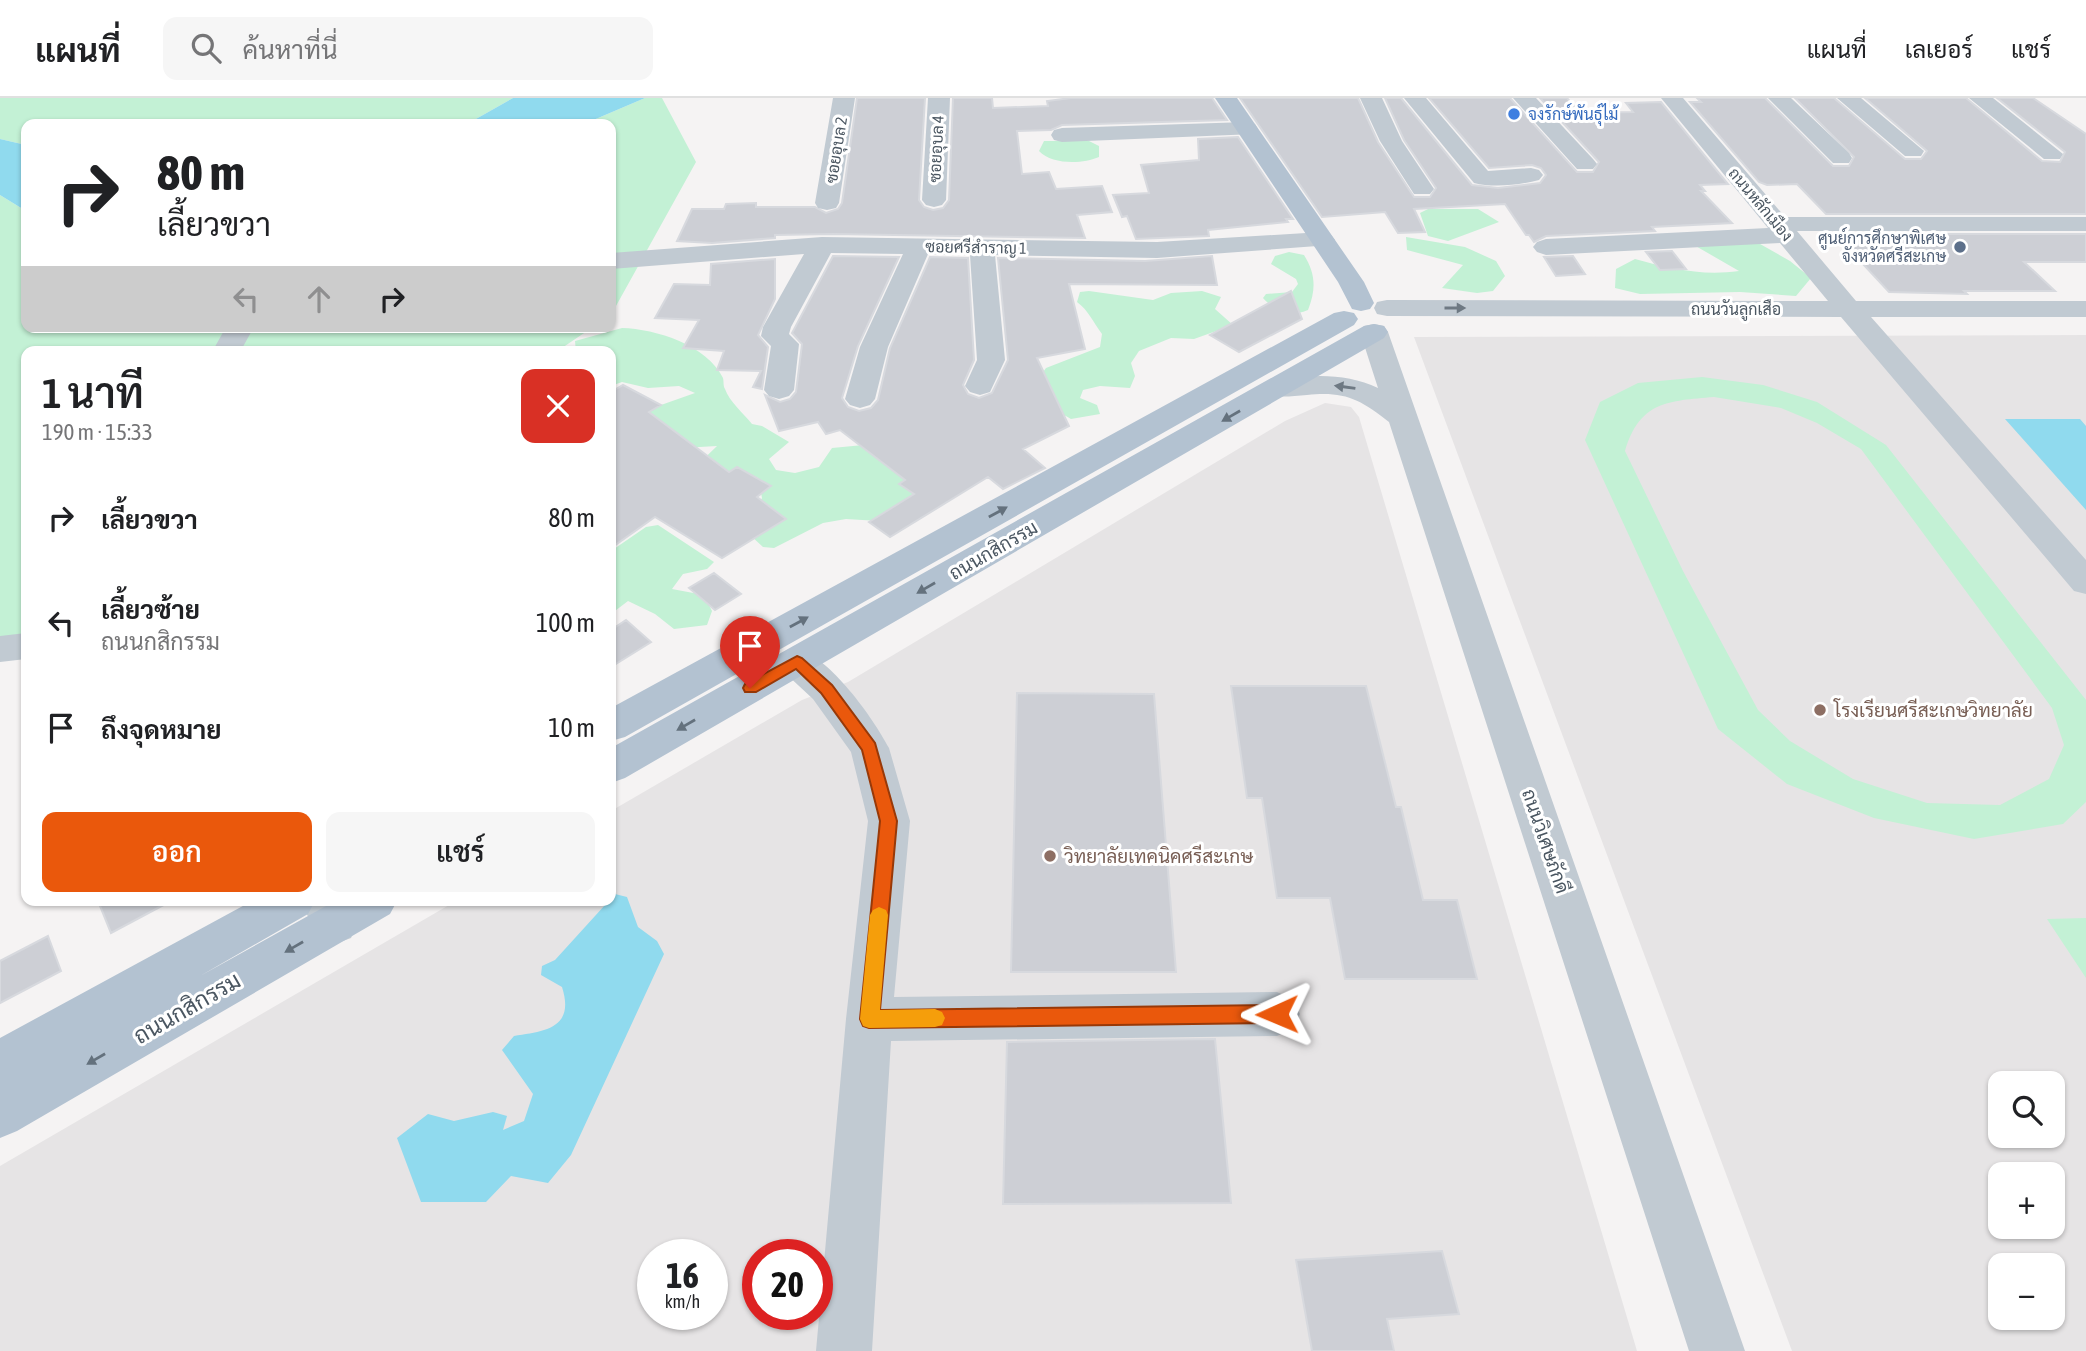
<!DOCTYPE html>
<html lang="th">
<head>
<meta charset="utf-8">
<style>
	:root { --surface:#fff; --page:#f6f6f6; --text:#202124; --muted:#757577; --line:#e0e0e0; --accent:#ea580c }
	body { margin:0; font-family:"Asap Condensed",Sarabun,sans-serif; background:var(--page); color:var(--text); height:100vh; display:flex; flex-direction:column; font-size:26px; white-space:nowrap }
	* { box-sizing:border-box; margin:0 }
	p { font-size:23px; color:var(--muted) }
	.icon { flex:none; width:38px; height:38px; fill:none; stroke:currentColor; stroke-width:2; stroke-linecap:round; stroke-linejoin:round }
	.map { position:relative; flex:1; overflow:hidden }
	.details { position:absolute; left:21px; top:248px; width:595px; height:560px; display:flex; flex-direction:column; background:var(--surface); border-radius:14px; box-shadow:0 2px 5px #0004 }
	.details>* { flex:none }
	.guide { position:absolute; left:21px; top:21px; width:595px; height:214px; border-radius:14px; box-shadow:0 2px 5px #0004; background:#fff; color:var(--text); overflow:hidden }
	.fabs { position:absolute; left:1988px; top:973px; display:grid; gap:14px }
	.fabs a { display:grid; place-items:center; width:77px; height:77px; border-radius:14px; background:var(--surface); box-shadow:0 2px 5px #0004; font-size:35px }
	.speed { position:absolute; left:637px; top:1141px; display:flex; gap:14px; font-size:35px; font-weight:700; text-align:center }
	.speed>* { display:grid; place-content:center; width:91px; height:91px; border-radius:50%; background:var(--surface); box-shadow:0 2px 5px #0004; line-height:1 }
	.speed small { font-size:18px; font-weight:400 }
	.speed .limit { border:10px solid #d22; background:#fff; color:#111 }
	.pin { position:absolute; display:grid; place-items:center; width:60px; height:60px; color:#fff; margin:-72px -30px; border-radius:50% 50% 50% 0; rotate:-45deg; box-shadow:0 0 7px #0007 }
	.pin .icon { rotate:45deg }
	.me { position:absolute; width:77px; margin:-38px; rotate:269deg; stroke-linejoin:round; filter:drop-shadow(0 0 5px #0008) }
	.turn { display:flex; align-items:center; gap:24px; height:147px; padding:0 21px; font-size:32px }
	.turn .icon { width:91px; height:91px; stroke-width:2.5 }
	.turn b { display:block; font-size:49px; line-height:60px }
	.lanes { display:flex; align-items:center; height:66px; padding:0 21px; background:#0003; justify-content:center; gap:35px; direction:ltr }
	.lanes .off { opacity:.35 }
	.round { display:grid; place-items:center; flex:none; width:74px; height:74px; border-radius:14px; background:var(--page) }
	.summary { display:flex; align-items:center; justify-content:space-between; height:119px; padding:0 21px }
	h1 { font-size:42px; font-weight:600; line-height:52px }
	.cta { display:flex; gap:14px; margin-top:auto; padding:14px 21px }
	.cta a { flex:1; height:80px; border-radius:14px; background:var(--accent); color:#fff; font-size:28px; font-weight:600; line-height:80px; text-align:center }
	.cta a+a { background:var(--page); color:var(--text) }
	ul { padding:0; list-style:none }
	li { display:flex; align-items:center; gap:21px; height:105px; padding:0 21px }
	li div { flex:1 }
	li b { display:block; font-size:26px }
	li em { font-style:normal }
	header { display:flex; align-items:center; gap:42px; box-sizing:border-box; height:98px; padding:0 35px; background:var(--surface); border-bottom:2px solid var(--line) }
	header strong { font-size:33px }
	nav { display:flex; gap:38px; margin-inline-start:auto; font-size:24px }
	.search { width:490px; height:63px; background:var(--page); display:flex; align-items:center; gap:18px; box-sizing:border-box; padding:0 24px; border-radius:14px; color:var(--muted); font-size:26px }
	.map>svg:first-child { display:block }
	.education { fill:#e6e4e5; fill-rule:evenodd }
	.green { fill:#c3f1d5; fill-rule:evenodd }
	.water { fill:#90daee }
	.building { fill:#cdcfd5; stroke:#d7d9de; stroke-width:2 }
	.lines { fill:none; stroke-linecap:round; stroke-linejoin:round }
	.minor { fill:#c1cad2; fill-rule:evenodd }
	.major { fill:#b3c2d1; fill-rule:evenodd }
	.oneway { fill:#6e7983 }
	.oneway2 { fill:#64717d }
	.route { fill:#ea580c; stroke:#983908; stroke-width:2 }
	.slow { fill:#f59e0b }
	.shop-dot { fill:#3f7fe0; stroke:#fff; stroke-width:2.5 }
	.service-dot { fill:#5c6f8a; stroke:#fff; stroke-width:2.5 }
	.education-dot { fill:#8d6e63; stroke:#fff; stroke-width:2.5 }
	.labels { text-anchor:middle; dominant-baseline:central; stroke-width:6; stroke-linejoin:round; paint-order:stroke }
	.far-shop-label { font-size:16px; fill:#366cbe; stroke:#fff; text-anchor:start }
	.far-street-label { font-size:16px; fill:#4a5661; stroke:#fff }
	.far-service-label { font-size:16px; fill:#4e5e75; stroke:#fff; text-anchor:end }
	.street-label { font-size:19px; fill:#4a5661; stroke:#fff }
	.education-label { font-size:19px; fill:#785e54; stroke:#fff; text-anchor:start }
	.near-street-label { font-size:23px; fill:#4a5661; stroke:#fff }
</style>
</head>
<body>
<header>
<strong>แผนที่</strong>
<div class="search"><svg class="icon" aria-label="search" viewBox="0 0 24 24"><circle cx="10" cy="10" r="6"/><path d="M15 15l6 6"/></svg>ค้นหาที่นี่</div>
<nav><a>แผนที่</a><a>เลเยอร์</a><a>แชร์</a></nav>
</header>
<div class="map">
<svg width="2086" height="1253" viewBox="0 0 2086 1253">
	<rect width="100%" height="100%" fill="#f5f3f3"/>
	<path class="education" d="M2086 237V1253H1792L1414 239ZM2000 985H2053V1038H2000ZM2000 1076H2053V1129H2000ZM2000 1167H2053V1220H2000Z
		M1325 305 1351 309 1359 319 1637 1253H0V1068L456 803H611V713L802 602 848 584 1285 323ZM653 1157H712V1216H653ZM758 1157H817V1216H758Z"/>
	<path class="green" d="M0 0H513L467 26H26V47L0 41Z
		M645 0H662L696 64 611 217V26H584Z
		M1044 43H1089L1099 48V59C1083 66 1052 67 1039 53Z
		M0 97 26 113V229H593L556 254H26V541L0 543Z
		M1428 111H1478L1499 124 1448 143 1428 138 1420 115Z
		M1406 139 1465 149 1496 163 1505 178 1493 193 1477 195 1442 190 1463 167 1407 152Z
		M1753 142 1790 163 1811 180 1796 198 1740 194 1640 196 1615 190 1616 171 1635 161C1671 171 1702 178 1739 173L1687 143Z
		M1289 154 1304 157C1316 176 1316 192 1308 212 1288 220 1277 215 1263 200L1266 196 1292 194 1298 186 1296 181 1271 166 1275 158Z
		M1089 193 1153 202 1171 195 1202 193 1221 199 1215 211 1233 227 1194 241 1171 240 1139 253 1131 265 1135 278 1130 290 1100 288 1083 292 1080 300 1097 307 1100 316 1071 321 1040 303 1038 281 1046 270 1100 249 1102 236C1093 224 1089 213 1077 204L1080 194Z
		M622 230C656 231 707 247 723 280 724 284 723 288 725 291 729 303 744 316 752 326L762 328 789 344 769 361 776 372 795 375 819 369 832 350 874 346 925 401 879 423 846 421 823 425 774 450 763 449 750 437 751 422 762 400 758 380 742 372 683 381 717 348 682 350 644 313 695 295 679 288 648 290 622 284 611 288V254H576L575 243Z
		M1702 279 1763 287 1817 304 1886 347 2086 602V704L2063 726 1974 741 1874 720 1787 686 1718 631 1585 342 1600 304 1638 285ZM1714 299 1781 310 1817 325 1861 351 2052 610 2064 647 2049 681 2000 707 1927 705 1853 681 1790 643 1758 612 1683 473 1625 353C1640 303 1668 303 1714 299Z
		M658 427 714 464 707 471 683 476 672 491 704 497 712 513 707 527 674 531 655 516 628 503 611 516V453L646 429Z
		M2086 820V880L2047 821Z"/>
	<path class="water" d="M513 0H645L584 26H467Z
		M0 41 26 47V113L0 97Z
		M2005 321H2080L2086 328V412Z
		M615 796 627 799 638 829 657 843 664 856 571 1057 548 1085 511 1078 486 1104H421L397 1040 428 1016 454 1023 493 1014 507 1018 503 1032 524 1023 533 996 502 952 514 938C546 933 575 930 562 889L541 877 542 868 555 862Z"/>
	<path class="building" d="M857 0H925L919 102 924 109 933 112 943 110 949 102 953 0H992L993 10 1048 8 1047 3 1071 0H1212L1227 22 1062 27 1051 32 1017 33 1022 76 1049 74 1056 91 1102 88 1112 114 1077 117 1085 140 833 136 775 137V140L712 145 677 143 692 111H724L726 106 756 105V109H815L826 115 838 111 842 105Z
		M1240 0H1358L1378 44 1414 99H1430L1436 90 1404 42 1385 0H1401L1472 87 1498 90 1540 85 1546 77 1541 70 1532 67 1489 70 1429 0H1510L1577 74H1593L1599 64 1540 0H1567L1580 15 1633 14 1626 5 1661 4 1728 86 1700 87 1705 93H1701L1732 125 1652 129 1655 133 1546 138 1534 144 1529 137H1526L1505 106 1414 111 1425 134 1398 135 1385 114 1322 119Z
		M1697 0H1765L1833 68H1849L1854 59 1795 0H1834L1905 61H1921L1927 53 1865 0H1966L2042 63 2060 64 2065 54 1997 0H2033L2086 36V116H1826L1797 86 1767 87 1759 84 1690 4H1701Z
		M1238 39 1293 121H1286L1288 124 1208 132 1209 138 1136 141 1127 118 1122 119 1113 97 1149 95 1141 67 1199 62 1198 41Z
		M1835 136H2086V164H2024L2055 193H1964L1967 196 1889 194Z
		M1672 153 1686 171 1660 172 1646 154Z
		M833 158 899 159 858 248 842 300 848 309 859 313 871 310 878 302 890 250 930 159 968 160 974 262 963 287 968 296 979 300 992 295 1008 262 998 160 1145 163 1212 158 1217 187 1069 186 1085 251 1037 260 1069 328 1023 351 1045 370 1003 391 988 379 890 439 869 424 914 396 899 386 905 382 840 332 826 336 818 324 779 333 765 297 780 304 790 301 796 294 802 246 792 235Z
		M1573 158 1585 176 1556 178 1544 159Z
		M775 161V201L758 237 768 249 762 291 753 289 761 273 717 272 724 253 683 250 699 222 655 220 674 186 710 187 711 166Z
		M1291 193 1302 221 1239 254 1210 237Z
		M623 287 661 307 649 314 729 374 737 369 771 388 757 399 786 421 722 460 655 419 611 450V294Z
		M714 475 741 496 715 512 689 490Z
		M626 522 651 544 611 569V532Z
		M1231 588H1366L1396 709H1401L1423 802H1457L1477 881H1345L1330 800H1277L1262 700H1247Z
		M1017 595 1154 596 1176 874H1011Z
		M98 803H171L111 835Z
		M48 838 61 873 0 905V863Z
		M1215 941 1231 1105 1003 1106 1007 944Z
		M1442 1153 1459 1216 1387 1221 1394 1253H1312L1296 1162Z"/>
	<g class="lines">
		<path class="minor" d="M833 0H855L839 105 836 110 827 112 818 110 815 105Z
			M928 0H950L946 102 942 107 934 109 926 107 922 102Z
			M1360 0H1382L1402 43 1434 91 1430 96H1414L1380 43Z
			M1404 0H1426L1488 73 1531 70 1539 72 1543 77 1539 82C1520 87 1493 90 1474 85Z
			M1513 0H1536L1593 61 1597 66 1593 71H1577Z
			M1661 0H1683L1785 119H2086V133H1797L1856 203H2086V219H1871L2086 462V496L2074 493 1841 219 1387 218 1377 216 1374 210 1377 204 1387 202 1828 203 1780 145 1546 157 1537 154 1533 149 1537 144 1546 141 1768 130Z
			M1768 0H1791L1849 55 1852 60 1849 65H1833Z
			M1837 0H1861L1924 53 1921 58H1905Z
			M1969 0H1993L2063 56 2060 61H2044Z
			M1247 24 1255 26 1258 31 1255 36 1062 44 1054 42 1051 37 1054 32 1062 30Z
			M1322 134 1331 137 1335 142 1331 147 1157 160 995 157 1005 262 990 294 980 297 970 294 965 288 977 262 970 157 928 156 888 249 875 301 870 307 860 310 850 307 845 301 860 249 903 156 831 155 791 229 789 236 799 246 794 292 789 298 779 301 769 298 764 292 771 248 761 238 763 229 804 156 611 171V155L822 139 1157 144Z
			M1374 226 1384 228 1388 234 1745 1253H1689L1389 324C1360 301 1344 293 1307 297 1293 298 1281 300 1268 297L1263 291 1268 285C1304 276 1344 274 1378 290L1360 234 1364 228Z
			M226 229H254L240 254H212Z
			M26 535V561L0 564V538Z
			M797 550C831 561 872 618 889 650L910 723 894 899 1277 894 1293 901 1300 916 1293 931 1277 938 891 943 872 1253H816L846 921 868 723 851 654 813 601 784 574 779 564 784 554Z
			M300 803H345L357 826 351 840 335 846 319 840Z"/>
		<path class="major" d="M1215 0H1237L1364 184 1374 205 1370 211 1361 213 1352 211 1338 184Z
			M1344 213 1354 215 1358 221 1354 227 625 639 611 643V610L1334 215Z
			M1374 226 1384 228 1388 234 1384 240 625 680 611 685V650L1364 228Z
			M252 803H315L308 816 200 878 335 803H397L390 816 17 1033 0 1040V940Z"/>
	</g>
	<defs><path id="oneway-solid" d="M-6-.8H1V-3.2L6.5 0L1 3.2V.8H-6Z" transform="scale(1.75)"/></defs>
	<g class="oneway">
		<use href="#oneway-solid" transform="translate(1455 210)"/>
		<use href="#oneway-solid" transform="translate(1345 289) rotate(-172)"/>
	</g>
	<g class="oneway2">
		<use href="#oneway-solid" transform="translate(1231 318) rotate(150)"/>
		<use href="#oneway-solid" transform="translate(998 414) rotate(-29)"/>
		<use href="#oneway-solid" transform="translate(926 490) rotate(150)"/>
		<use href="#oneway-solid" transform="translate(799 524) rotate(-29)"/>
		<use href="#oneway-solid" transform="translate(686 627) rotate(150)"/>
		<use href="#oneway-solid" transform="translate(294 849) rotate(150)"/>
		<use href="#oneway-solid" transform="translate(96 961) rotate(150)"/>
	</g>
	<path class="route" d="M797 558 802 560 832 587 875 645 897 723 880 912 1277 907 1284 909 1287 916 1284 922 1277 925 869 930 863 928 860 921 880 723 862 652 821 595 796 571 756 594H745L743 590 745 586Z"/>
	<path class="slow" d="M879 809 886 812 888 817 880 912 935 911 942 914 945 920 942 927 935 929 869 930 863 928 860 921 870 817 873 812Z"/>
	<circle class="shop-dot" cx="1514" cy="16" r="7"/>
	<circle class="service-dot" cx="1960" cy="149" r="7"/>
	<g class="education-dot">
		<circle cx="1820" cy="612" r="7"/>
		<circle cx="1050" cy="758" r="7"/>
	</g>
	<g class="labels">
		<g class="far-shop-label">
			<text x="1528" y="16">จงรักษ์พันธุ์ไม้</text>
		</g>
		<g class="far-street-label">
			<text transform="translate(936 51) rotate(-87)">ซอยอุบล 4</text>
			<text transform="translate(836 52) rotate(-81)">ซอยอุบล 2</text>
			<text transform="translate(1761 106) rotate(50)">ถนนหลักเมือง</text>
			<text transform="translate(976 149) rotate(1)">ซอยศรีสำราญ 1</text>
			<text x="1736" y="211">ถนนวันลูกเสือ</text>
		</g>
		<g class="far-service-label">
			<text x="1946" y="140">ศูนย์การศึกษาพิเศษ<tspan x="1946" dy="18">จังหวัดศรีสะเกษ</tspan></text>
		</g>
		<g class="street-label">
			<text transform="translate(993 452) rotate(-30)">ถนนกสิกรรม</text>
			<text transform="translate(1546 743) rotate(71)">ถนนวิเศษภักดี</text>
		</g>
		<g class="education-label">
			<text x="1834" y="612">โรงเรียนศรีสะเกษวิทยาลัย</text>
			<text x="1064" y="758">วิทยาลัยเทคนิคศรีสะเกษ</text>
		</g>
		<g class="near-street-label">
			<text transform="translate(187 910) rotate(-30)">ถนนกสิกรรม</text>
		</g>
	</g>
</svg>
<div class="fabs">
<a><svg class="icon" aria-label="search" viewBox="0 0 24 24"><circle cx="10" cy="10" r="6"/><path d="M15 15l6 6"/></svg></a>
<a>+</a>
<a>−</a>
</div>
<div class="speed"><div>16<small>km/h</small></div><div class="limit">20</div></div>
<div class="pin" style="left:750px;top:590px;background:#d93025"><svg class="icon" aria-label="arrive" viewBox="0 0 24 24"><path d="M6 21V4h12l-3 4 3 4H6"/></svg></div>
<svg class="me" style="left:1277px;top:916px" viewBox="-20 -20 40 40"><path d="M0-17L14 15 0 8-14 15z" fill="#ea580c" stroke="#fff" stroke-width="4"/></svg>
<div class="guide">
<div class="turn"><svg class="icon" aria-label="right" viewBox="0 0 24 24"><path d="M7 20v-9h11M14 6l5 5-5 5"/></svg><div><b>80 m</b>เลี้ยวขวา</div></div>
<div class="lanes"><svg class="icon off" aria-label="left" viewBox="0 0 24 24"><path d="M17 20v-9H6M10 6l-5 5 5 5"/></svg><svg class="icon off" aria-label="ahead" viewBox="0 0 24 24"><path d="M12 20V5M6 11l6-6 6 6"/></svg><svg class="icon" aria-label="right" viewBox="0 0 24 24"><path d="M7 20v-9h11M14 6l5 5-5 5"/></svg></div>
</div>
<section class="details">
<div class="summary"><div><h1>1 นาที</h1><p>190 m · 15:33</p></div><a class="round" style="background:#d93025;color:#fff"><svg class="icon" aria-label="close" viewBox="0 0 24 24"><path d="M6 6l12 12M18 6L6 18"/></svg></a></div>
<ul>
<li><svg class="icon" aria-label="right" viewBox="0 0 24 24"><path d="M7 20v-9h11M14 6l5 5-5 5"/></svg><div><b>เลี้ยวขวา</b></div><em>80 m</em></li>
<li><svg class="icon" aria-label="left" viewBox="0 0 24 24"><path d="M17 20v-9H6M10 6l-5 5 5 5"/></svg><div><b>เลี้ยวซ้าย</b><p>ถนนกสิกรรม</p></div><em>100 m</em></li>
<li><svg class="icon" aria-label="arrive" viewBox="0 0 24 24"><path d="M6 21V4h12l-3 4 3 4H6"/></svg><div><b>ถึงจุดหมาย</b></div><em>10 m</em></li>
</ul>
<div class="cta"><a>ออก</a><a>แชร์</a></div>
</section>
</div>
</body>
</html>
